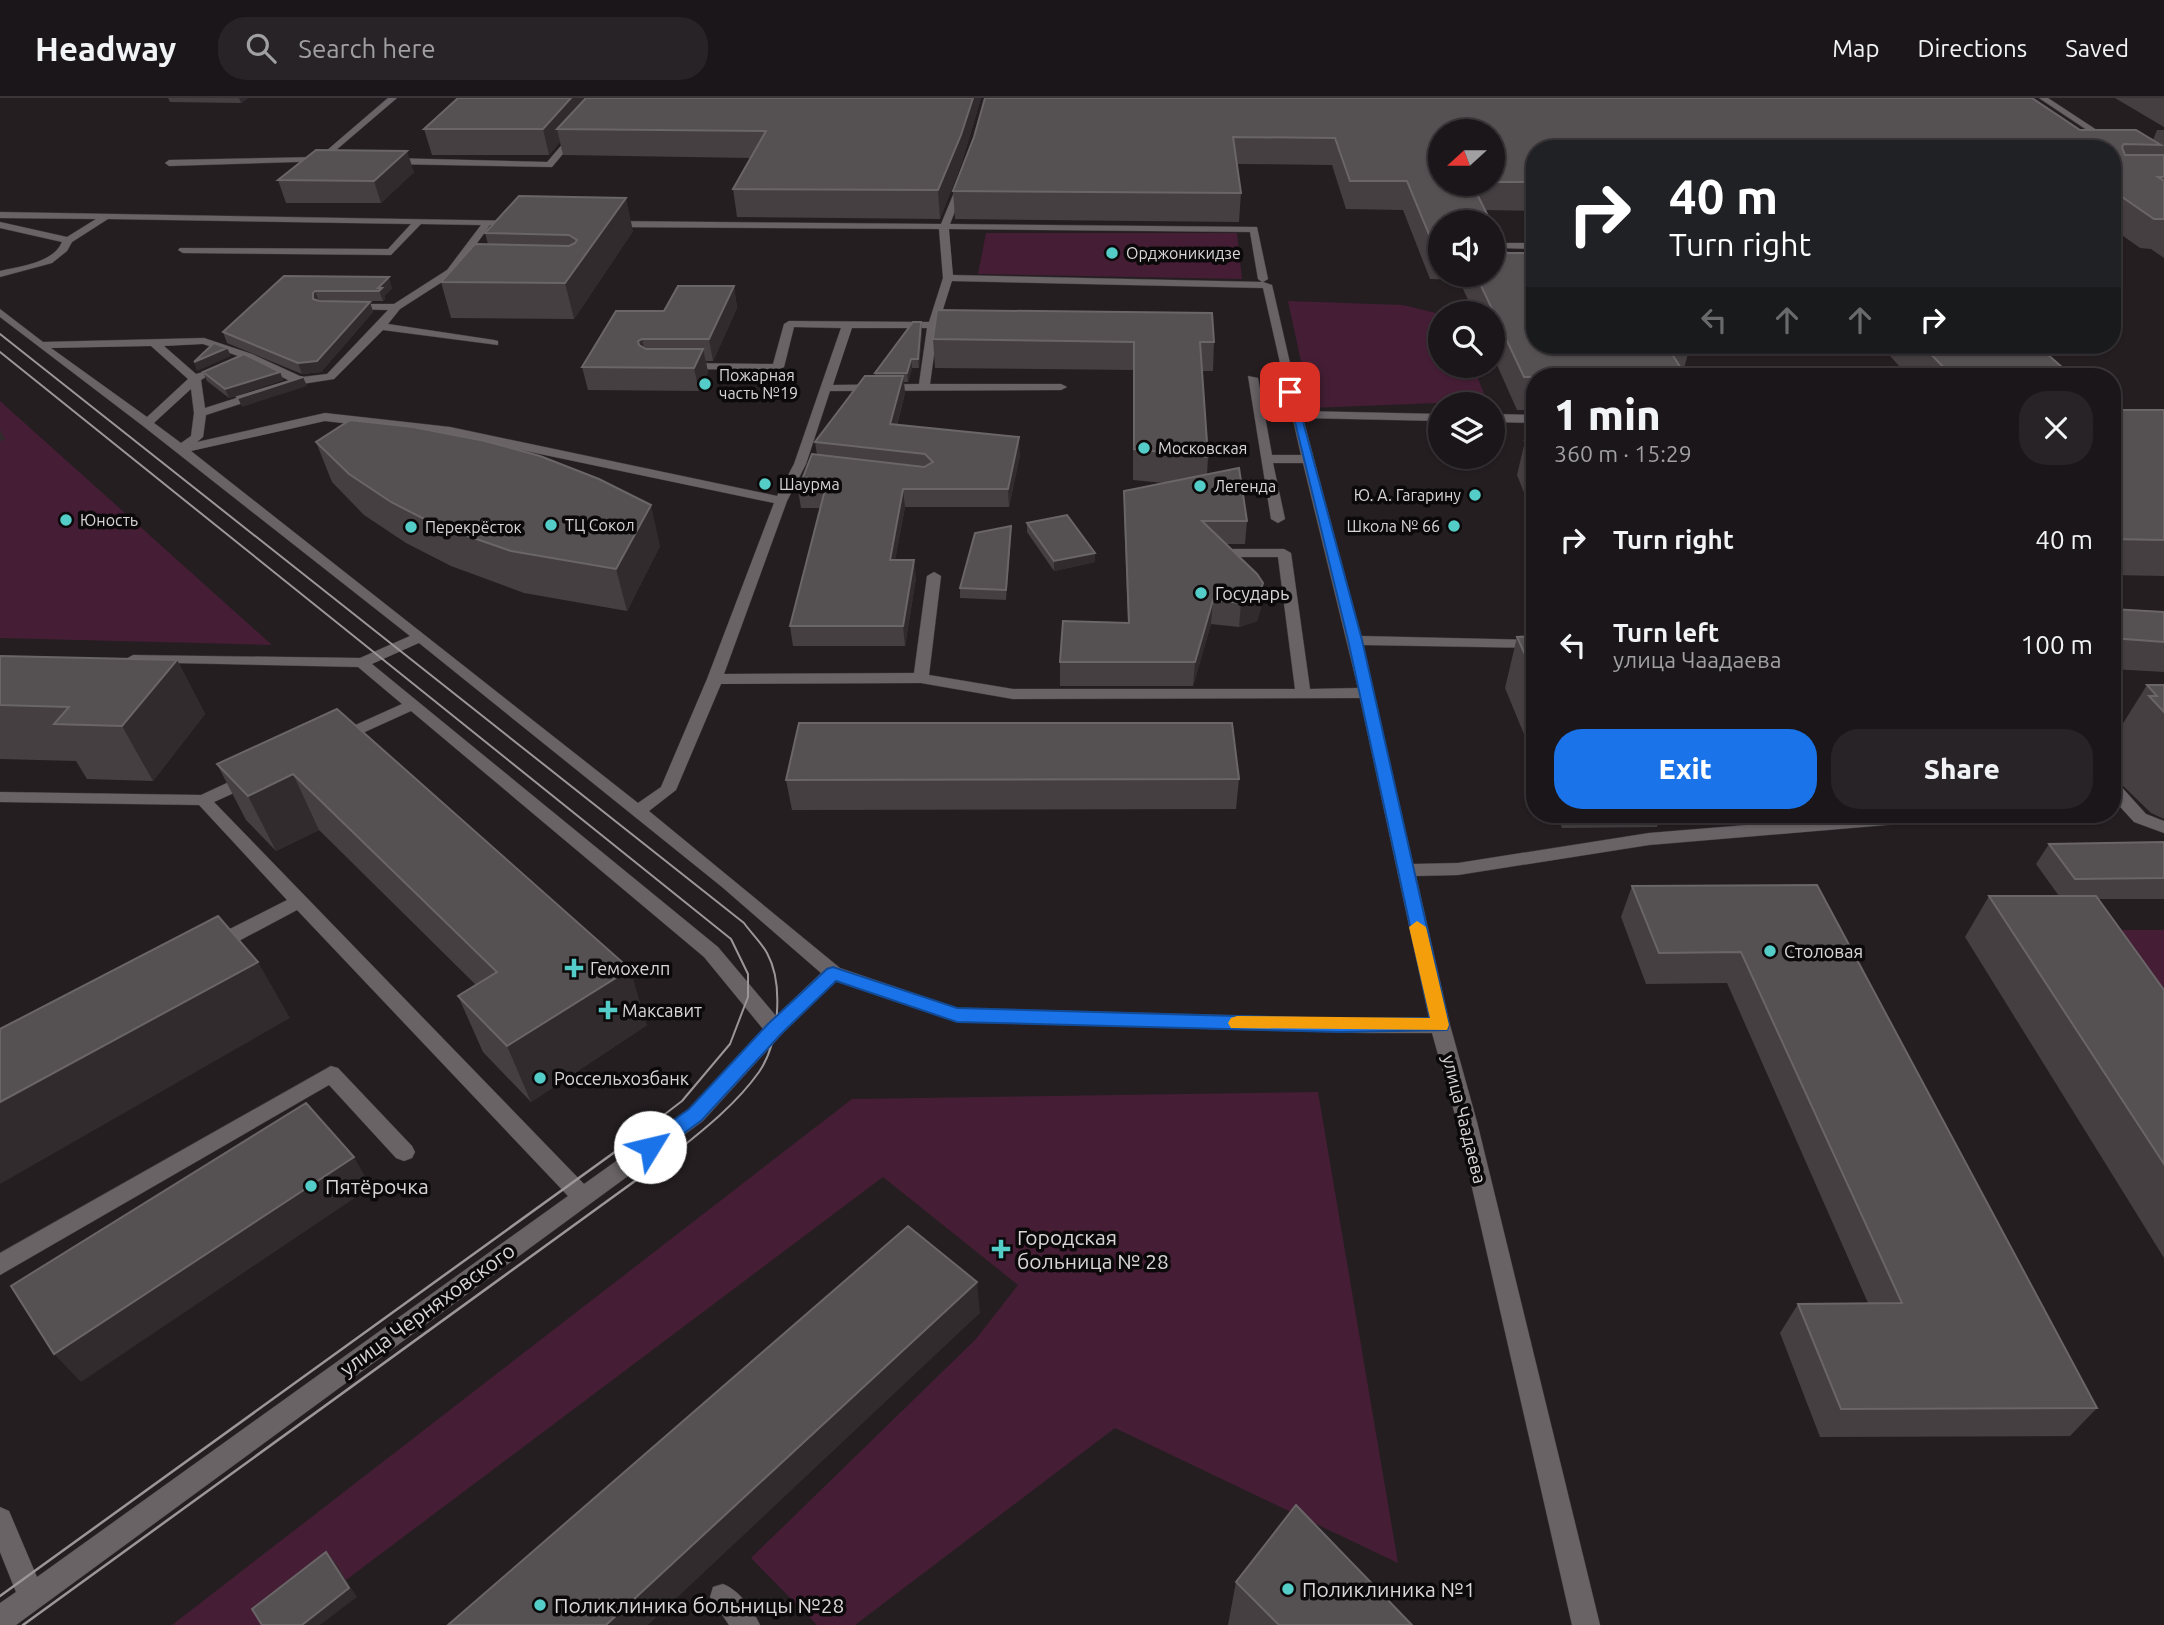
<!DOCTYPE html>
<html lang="en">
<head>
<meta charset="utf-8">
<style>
	:root { --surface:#1b1619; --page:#282326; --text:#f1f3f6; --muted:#a09fa2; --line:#393538; --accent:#1a73e8 }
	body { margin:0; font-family:Ubuntu,sans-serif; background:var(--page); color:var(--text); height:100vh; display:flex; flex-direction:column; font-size:26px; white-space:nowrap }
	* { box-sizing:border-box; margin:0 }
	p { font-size:23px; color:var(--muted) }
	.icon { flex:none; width:38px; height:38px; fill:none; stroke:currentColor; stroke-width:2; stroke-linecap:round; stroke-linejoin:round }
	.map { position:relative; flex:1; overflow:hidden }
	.details { position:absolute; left:1526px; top:270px; width:595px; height:455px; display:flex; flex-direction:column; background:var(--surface); border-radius:28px; box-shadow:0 2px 5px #0004,0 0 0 2px var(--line) }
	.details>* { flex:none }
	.guide { position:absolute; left:1526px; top:42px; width:595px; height:214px; border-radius:28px; box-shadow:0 2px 5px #0004,0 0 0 2px var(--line); background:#202124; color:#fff; overflow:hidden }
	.needle { width:46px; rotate:249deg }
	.controls { position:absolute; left:1428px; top:21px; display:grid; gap:14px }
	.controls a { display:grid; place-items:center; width:77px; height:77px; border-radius:50%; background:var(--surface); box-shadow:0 2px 5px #0004,0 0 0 2px var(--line); font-size:35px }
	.pin { position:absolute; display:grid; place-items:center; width:60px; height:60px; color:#fff; margin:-30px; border-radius:14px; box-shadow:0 4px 10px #0006 }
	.me { position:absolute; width:77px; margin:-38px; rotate:54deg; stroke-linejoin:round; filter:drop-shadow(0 0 5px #0008) }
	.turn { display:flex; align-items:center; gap:24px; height:147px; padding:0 28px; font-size:32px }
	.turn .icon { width:91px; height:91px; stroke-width:2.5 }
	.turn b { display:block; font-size:49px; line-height:60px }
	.lanes { display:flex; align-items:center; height:66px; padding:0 28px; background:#0003; justify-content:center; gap:35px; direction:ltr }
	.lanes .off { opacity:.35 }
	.round { display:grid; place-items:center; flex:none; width:74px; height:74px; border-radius:28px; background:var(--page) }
	.head { display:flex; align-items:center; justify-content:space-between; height:119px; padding:0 28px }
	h1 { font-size:42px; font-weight:800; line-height:52px }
	.primary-button { display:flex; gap:14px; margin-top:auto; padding:14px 28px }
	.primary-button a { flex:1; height:80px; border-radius:28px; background:var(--accent); color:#fff; font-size:28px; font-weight:800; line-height:80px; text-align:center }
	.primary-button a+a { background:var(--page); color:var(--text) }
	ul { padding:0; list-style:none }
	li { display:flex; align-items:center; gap:21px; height:105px; padding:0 28px }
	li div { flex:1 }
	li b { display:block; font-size:26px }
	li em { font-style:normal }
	header { display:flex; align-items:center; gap:42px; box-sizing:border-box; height:98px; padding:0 35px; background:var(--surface); border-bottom:2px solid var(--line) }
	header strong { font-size:33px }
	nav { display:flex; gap:38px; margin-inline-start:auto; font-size:24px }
	.search { width:490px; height:63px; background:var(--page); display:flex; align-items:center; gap:18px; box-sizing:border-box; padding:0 24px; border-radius:28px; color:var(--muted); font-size:26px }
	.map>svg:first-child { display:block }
	.green { fill:#451e35 }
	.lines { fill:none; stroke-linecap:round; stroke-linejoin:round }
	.minor-casing { stroke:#3e393c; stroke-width:1 }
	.minor { fill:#696366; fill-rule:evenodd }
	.tram-far1 { stroke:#9b9799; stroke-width:2 }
	.tram { stroke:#9b9799; stroke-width:2.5 }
	.wall { fill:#453f42; fill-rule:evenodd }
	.shaded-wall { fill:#312b2e }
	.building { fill:#555052; stroke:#6a6567; stroke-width:2 }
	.route { fill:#1a73e8; stroke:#114b97; stroke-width:2 }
	.slow { fill:#f59e0b }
	.poi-dot { fill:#54cdc8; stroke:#0c090a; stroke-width:2.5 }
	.labels { text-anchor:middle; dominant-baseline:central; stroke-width:7; stroke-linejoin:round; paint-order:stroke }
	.far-poi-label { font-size:16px; fill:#dad6d8; stroke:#0c090a; text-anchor:start }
	.poi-label { font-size:18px; fill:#dad6d8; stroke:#0c090a; text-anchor:start }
	.street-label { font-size:18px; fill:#dad6d8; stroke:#0c090a }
	.near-poi-label { font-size:21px; fill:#dad6d8; stroke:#0c090a; text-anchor:start }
	.near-street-label { font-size:21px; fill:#dad6d8; stroke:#0c090a }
</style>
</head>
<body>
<header>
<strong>Headway</strong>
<div class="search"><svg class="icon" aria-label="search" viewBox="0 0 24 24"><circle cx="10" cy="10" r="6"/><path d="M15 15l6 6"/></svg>Search here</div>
<nav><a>Map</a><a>Directions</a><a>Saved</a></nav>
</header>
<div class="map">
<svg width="2164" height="1527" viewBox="0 0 2164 1527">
	<rect width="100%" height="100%" fill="#241e21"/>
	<path class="green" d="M986 135H1237L1242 181 978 176Z
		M1288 203 1403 207 1440 216V268H1473L1487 303 1311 310Z
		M0 303 272 547 0 540Z
		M2115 832H2164V899Z
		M1318 994 1398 1465 1115 1330 855 1527H817L751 1460 976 1241 1018 1187 883 1079 286 1527H172L852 1001Z"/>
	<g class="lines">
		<defs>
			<path id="minor" d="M388 0H397L328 59 329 63 169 68 165 65 169 62 319 59Z
				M602 0H610L552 69 389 66 385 63 389 60 547 64Z
				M2039 0H2048L2115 44 2108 46Z
				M962 82 966 85 950 126 1257 129 1268 181 1263 184 1272 187 1301 313 1440 316V323L1303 320 1361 538 1535 542V550L1363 547 1413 766 1458 765 1649 735 1882 716H1986L1978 722 1910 725 1649 747 1458 777 1416 778 1450 927 1477 1024 1600 1527H1572L1457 1024 1432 935H1368L957 924 836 883 782 936 703 1023 16 1527H0V1505L16 1494 0 1454V1409L9 1413 37 1479 568 1098 297 812 220 853H206L204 848 206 843 287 802 199 707 0 704V694L201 697 244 677H256L258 681 256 685 214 704 584 1086 689 1011 763 931 704 859 411 613 345 643H333L331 640 333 637 402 606 358 569 128 564 126 561 133 557 360 560 410 538 143 328 0 219V211L43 244 204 240 252 256 302 279 327 276 388 212 347 211 343 210V206H394L447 172 481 127 421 126 391 157 183 155 178 152 180 150 388 151 411 126 108 121 72 144 67 153 52 165 0 179V173C21 168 53 165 62 144L0 130V124L67 139 96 121 0 120V114L521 123 523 125 518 128 490 127 458 172 466 173V177H453L400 211 388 226 494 242 498 243V247L383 232 334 281 302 286 206 317 203 339 197 344 325 315 450 329 777 398 794 366 841 230 794 229 784 269 778 272 684 271 678 268 684 265 773 266 784 226 789 223 929 224 943 180 939 131 609 129 604 126 609 123 941 126 958 85ZM949 131 1250 134 1258 181 1262 184 953 177ZM952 183 1263 190 1301 357H1272L1258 280 1248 278 1271 421 1278 425 1285 421 1273 365H1303L1358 590 1310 591 1291 455 1284 451H1230L1223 455 1230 459H1278L1295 591H1013L929 577 941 478 934 474 927 478 914 575 724 576 787 403 806 366 830 293 1061 292 1067 289 1061 286H930L938 227ZM852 230H927L919 286 833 287ZM203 246 244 260 290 283 205 310 201 282 209 277 203 274 196 276 164 248ZM151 248 188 281 147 319 51 250ZM191 291 194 315 191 338 181 345 154 325ZM325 323 450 337 774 405 707 581 661 689 638 705 191 353ZM419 545 722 789 821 875 776 918 718 849 372 566ZM921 585 1013 601 1360 600 1429 920 1368 921 957 910 840 870 649 713 676 692 721 586Z
				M1504 145H1535V151L1501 150 1499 148Z
				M1493 316 1535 317V325L1493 324Z
				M2112 626 2164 636V646L2112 636Z
				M2112 684 2118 685 2146 716 2164 723V735L2134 724 2112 700Z
				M331 968 338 970 412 1048 415 1054 412 1060 404 1063 396 1060 329 987 0 1177V1155Z
				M723 1486C739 1492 753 1511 760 1527H729L710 1499 713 1489Z"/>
		</defs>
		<use href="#minor" class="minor-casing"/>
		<use href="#minor" class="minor"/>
		<path class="tram-far1" d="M0 236 744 825C751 835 761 844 767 855 784 886 779 945 759 974 737 1005 706 1030 677 1053
			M0 254 731 841 748 876V899L730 946 682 1003 617 1053"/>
		<path class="tram" d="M0 1498 619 1051
			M23 1527 679 1051"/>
	</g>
	<path class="wall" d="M168 0H248L241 5 170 4Z
		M981 0 962 64 940 121 737 119 733 91 751 60 563 57 560 44 549 57H432L424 31Z
		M985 0H2032L2080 32H2136L2153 42 2157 32H2164V160L2151 151 2140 150 2112 130V51H1535V113L1486 112 1491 124H1440V177H1493V127L1507 155H1535V247H2037L2072 278H1908L1882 249 1683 248 1688 256 1683 274 1686 278H1535V312H1517L1493 258V215H1474L1459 182 1430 181 1403 112 1346 111 1332 67 1237 66 1241 95 1239 124 955 121 953 93 974 39ZM1440 33H1493V86H1440Z
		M2115 0H2164V29Z
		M414 74 381 105H286L278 82Z
		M633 133 574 221 451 220 441 184 488 146 485 135Z
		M284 178 392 190 384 198 385 201 383 203H353L370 204 373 214 321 274 302 276 227 245 223 234Z
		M734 188 737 210 713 263H706L708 274 699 293 588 292 582 269 664 213Z
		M922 233 919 270H912L908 284H904L905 295 897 327 1020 357 1009 409H905L895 462 916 480 905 548H793L790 528 820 410H801L798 392 817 357 815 344 875 278V275Z
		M933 241 1214 244 1213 273H1202L1208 359 1207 377 1247 423 1245 446H1226L1263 485 1261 509 1257 523 1239 529 1211 526 1193 588H1060V564L1128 525 1124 415V393L1164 385 1133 382V272L935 270Z
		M203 274H280L283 282 229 300 207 283Z
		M2112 312H2164V478L2112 477Z
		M1525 343H1535V407H1529L1517 377Z
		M316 344 660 448 627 513 524 495 451 468 406 445 364 417 332 384Z
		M1027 425 1095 455V464L1054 473 1027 434Z
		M1011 437 1006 502 960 500V490Z
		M2112 511 2164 514V574L2112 571Z
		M1535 538V663L1505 590 1517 539Z
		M0 558 177 562 205 616 153 683 87 681 76 663 0 661Z
		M2147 587H2164V721L2151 715 2112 677V643Z
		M337 611 647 927 531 1004 483 954 458 898 476 887 319 732 276 753 246 722 217 666Z
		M1239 681 1236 711 792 712 786 682Z
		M1556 716H1662L1657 729 1562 730Z
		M2164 744V801H2098L2164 892V1160L1965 839 1989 798H2059L2036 766 2049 746Z
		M1817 787 2097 1310 2070 1338 1820 1339 1780 1235 1798 1206 1868 1205 1727 885 1646 886 1621 819 1632 788Z
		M1236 1484 1412 1527H1228Z"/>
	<path class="shaded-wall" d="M239 0H248L241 5Z
		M571 0H599L557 31 560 44 549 57 543 31Z
		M973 0H981L962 64 940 121 938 92Z
		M407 53 414 74 381 105 374 83Z
		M626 100 633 133 574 221 565 185Z
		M389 179 392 190 384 198 385 201 383 203 378 190Z
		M734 188 737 210 713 263 709 241Z
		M315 193 319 203 313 201V195Z
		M370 204 373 214 321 274 302 276 298 265Z
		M921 224 922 233 919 270 918 261Z
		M642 241 647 263 643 266 644 270 638 243Z
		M227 250 231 258 197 273 194 264Z
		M703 251 708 274 699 293 694 270Z
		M911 261 912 270 908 284 907 275Z
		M280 274 283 282 229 300 225 291Z
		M903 278 905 295 892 344 890 326Z
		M303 279 307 288 242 309 238 300Z
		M0 332 5 341 0 343Z
		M1019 339 1020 357 1009 409 1008 391Z
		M903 391 905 409 892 480 890 462Z
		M651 407 660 448 627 513 616 471Z
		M1011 428V437L1006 502V492Z
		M1095 455V464L1054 473V463Z
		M914 462 916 480 905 548 903 528Z
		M1263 485 1261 509 1257 523 1239 529 1241 505Z
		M1213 502 1211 526 1193 588 1195 564Z
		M177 562 205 616 153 683 122 628Z
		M293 676 319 732 276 753 248 698Z
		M258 864 290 920 0 1086V1004Z
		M630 871 647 927 531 1004 507 948Z
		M354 1059 371 1089 81 1284 54 1256Z
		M977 1184 980 1215 648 1527H606Z
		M326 1454 334 1463 357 1499 320 1527H302Z"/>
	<path class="building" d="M458 0H571L543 31H424Z
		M586 0H973L961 37 938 92 733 91 766 33 557 31Z
		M985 0H2032L2080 32H2136L2161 47 2124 46 2122 49 2125 57H2164V79H2158L2164 83V121H2154L2112 92V51H1948L1940 45 1591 42 1597 51H1535V84H1493V33H1440V86H1472L1491 124H1440V151H1435L1407 83H1350L1335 40 1233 39 1241 95 953 93 974 39Z
		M316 52 407 53 374 83 278 82Z
		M519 98 626 100 565 185 441 184 475 146 569 148 575 145 577 142 569 137 485 135Z
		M1493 127 1507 155H1535V247H1682L1688 256H1672L1686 278H1535V279H1524L1476 177H1493Z
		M284 178 389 179 378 190H382L379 193H315L313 195V201L319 203 370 204 317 263 298 265 223 234Z
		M678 188H734L709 241H642L638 243 639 247 646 251H703L694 270 582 269 616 213H664Z
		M937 212 1212 215 1214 244H1200L1208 359 1134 351V244L933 241Z
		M913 224H921L918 261H911L907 275H875Z
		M214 245 227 250 194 264Z
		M1922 247H2037L2072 278H1952Z
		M244 256 280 274 225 291 203 274Z
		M865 278H903L890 326 1019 339 1008 391H903L890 462H914L903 528H790L825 392H798L812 356 924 369 933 364 925 356 815 344Z
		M303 279 238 300 237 299 299 280Z
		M2112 312H2164V442L2112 441Z
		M350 322 413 329 485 343 540 358 599 381 651 407 616 471 511 453 436 427 391 404 349 376 316 344Z
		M1525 343H1535V366Z
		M1239 370 1247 423H1202L1257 476 1263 485 1259 499 1241 505 1213 502 1195 564H1060L1063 523 1129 525 1124 393Z
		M1067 417 1095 455 1054 463 1027 425Z
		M1011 428 1006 492 960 490 975 435Z
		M2112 511 2164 514V544L2112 540Z
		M1535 538V578L1517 539Z
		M0 558 177 562 122 628 54 626 69 609 0 607Z
		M2147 587H2164V614L2149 598H2157Z
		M337 611 630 871 507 948 458 898 497 874 293 676 248 698 217 666Z
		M799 625H1232L1239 681 786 682Z
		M2164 744V780L2075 781 2049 746Z
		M1817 787 2097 1310 1841 1311 1798 1206 1902 1205 1741 854 1659 855 1632 788Z
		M1989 798H2096L2164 892V1066Z
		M218 818 258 864 0 1004V931Z
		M306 1005 354 1059 54 1256 11 1188Z
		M908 1128 977 1184 606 1527H448Z
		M1296 1407 1412 1527H1279L1236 1484Z
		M326 1454 349 1490 302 1527H262L252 1511Z"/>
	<path class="route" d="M1287 291 1295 294 1362 542 1449 927 1447 932 1340 934 957 924 836 883 781 936 702 1022 657 1055 650 1057 643 1055 641 1049 643 1044 689 1011 768 926 827 871 833 869 957 910 1340 921 1430 920 1348 542Z"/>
	<path class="slow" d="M1417 823 1426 829 1449 927 1447 932 1231 930 1228 925 1231 920 1237 918 1430 920 1409 829Z"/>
	<g class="poi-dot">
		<circle cx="1112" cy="155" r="7"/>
		<circle cx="705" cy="286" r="7"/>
		<circle cx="1144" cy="350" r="7"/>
		<circle cx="765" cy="386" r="7"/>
		<circle cx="1200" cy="388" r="7"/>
		<circle cx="1475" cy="397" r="7"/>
		<circle cx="66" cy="422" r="7"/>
		<circle cx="551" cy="427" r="7"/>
		<circle cx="1454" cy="428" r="7"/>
		<circle cx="411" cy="429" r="7"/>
		<circle cx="1201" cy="495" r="7"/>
		<circle cx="1770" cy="853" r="7"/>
		<path d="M570.5 859.5h7v7h7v7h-7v7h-7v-7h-7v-7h7z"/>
		<path d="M604.5 901.5h7v7h7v7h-7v7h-7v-7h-7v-7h7z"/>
		<circle cx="540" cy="980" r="7"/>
		<circle cx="311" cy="1088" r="7"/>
		<path d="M997.5 1140.5h7v7h7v7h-7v7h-7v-7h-7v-7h7z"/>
		<circle cx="1288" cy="1491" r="7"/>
		<circle cx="540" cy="1507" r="7"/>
	</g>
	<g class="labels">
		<g class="far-poi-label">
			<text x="1126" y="155">Орджоникидзе</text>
			<text x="719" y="277">Пожарная<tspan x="719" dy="18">часть №19</tspan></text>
			<text x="1158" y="350">Московская</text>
			<text x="779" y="386">Шаурма</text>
			<text x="1214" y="388">Легенда</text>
			<text x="1461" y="397" text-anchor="end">Ю. А. Гагарину</text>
			<text x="80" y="422">Юность</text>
			<text x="565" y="427">ТЦ Сокол</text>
			<text x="1440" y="428" text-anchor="end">Школа № 66</text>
			<text x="425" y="429">Перекрёсток</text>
		</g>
		<g class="poi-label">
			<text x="1215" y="495">Государь</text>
			<text x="1784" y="853">Столовая</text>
			<text x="590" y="870">Гемохелп</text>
			<text x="622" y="912">Максавит</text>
			<text x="554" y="980">Россельхозбанк</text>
		</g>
		<g class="street-label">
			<text transform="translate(1465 1021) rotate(76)">улица Чаадаева</text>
		</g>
		<g class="near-poi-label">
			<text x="325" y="1088">Пятёрочка</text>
			<text x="1017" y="1139">Городская<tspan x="1017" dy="24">больница № 28</tspan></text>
			<text x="1302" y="1491">Поликлиника №1</text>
			<text x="554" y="1507">Поликлиника больницы №28</text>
		</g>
		<g class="near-street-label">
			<text transform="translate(427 1211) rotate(-36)">улица Черняховского</text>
		</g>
	</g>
</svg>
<div class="controls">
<a><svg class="needle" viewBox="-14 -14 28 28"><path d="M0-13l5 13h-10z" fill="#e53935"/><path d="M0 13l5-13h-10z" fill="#a09fa2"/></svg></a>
<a><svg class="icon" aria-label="sound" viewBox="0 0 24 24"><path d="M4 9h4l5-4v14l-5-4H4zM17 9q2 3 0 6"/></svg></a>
<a><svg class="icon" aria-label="search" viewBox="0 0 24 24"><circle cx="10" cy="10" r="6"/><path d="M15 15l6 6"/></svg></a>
<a><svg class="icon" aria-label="layers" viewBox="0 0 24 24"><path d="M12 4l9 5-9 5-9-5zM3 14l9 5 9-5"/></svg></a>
</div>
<div class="pin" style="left:1290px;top:294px;background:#d93025"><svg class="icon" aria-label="arrive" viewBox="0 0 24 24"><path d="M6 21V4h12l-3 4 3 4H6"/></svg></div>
<svg class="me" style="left:650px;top:1049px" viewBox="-20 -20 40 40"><circle r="19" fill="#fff"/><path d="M0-13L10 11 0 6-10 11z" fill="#1a73e8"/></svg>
<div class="guide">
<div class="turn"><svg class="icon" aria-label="right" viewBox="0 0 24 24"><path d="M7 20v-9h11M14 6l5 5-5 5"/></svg><div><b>40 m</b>Turn right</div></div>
<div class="lanes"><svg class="icon off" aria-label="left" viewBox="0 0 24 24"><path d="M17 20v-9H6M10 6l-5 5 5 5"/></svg><svg class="icon off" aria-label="ahead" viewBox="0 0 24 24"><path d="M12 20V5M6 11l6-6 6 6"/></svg><svg class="icon off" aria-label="ahead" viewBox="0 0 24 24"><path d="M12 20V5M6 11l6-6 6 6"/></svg><svg class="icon" aria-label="right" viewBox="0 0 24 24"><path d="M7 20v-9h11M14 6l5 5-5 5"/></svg></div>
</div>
<section class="details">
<div class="head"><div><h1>1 min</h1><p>360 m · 15:29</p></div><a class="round"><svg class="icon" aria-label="close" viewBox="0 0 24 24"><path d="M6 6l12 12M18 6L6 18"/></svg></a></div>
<ul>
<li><svg class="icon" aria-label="right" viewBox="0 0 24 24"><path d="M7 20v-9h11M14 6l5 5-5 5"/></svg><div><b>Turn right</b></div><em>40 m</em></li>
<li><svg class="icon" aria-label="left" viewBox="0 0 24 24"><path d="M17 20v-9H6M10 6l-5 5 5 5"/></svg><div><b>Turn left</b><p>улица Чаадаева</p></div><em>100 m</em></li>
</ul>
<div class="primary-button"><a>Exit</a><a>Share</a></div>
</section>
</div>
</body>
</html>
